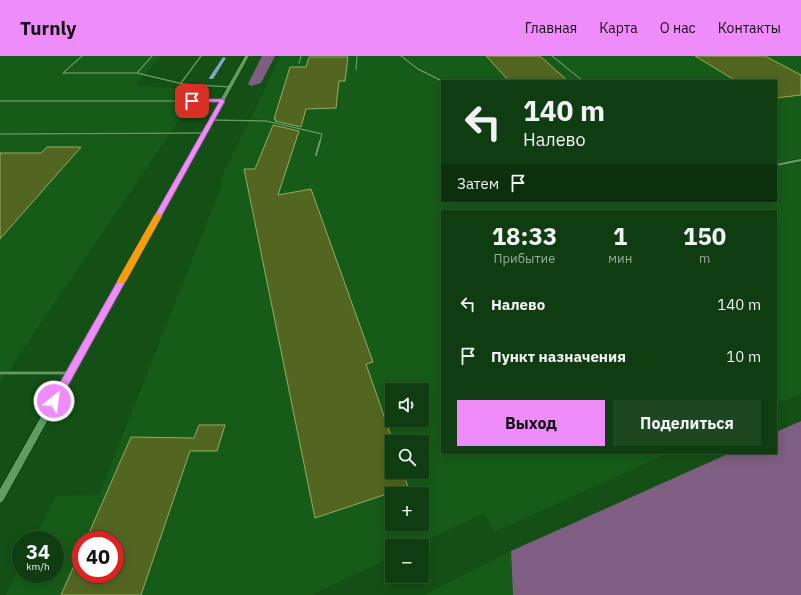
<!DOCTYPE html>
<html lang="ru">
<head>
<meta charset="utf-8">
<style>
	:root { --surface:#0f3c10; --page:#1d471e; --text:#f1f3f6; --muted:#9bad9f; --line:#2f5630; --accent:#ee8cf9 }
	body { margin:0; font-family:"IBM Plex Sans",sans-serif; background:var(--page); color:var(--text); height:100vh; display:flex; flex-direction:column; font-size:15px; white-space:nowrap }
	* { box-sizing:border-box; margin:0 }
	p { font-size:13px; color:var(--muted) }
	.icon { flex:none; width:22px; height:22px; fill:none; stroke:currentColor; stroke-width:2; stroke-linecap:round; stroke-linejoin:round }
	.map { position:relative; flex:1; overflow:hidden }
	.sheet { position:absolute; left:441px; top:154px; width:336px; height:244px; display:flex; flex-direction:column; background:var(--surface); border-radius:0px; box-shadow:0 2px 10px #0003,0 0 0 1px var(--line) }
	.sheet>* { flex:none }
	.top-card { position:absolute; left:441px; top:24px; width:336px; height:122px; border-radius:0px; box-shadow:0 2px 10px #0003,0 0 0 1px var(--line); background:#0f3c10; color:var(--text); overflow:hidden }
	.controls { position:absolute; left:385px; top:327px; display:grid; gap:8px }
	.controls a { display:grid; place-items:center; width:44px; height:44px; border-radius:0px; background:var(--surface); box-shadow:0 2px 10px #0003,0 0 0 1px var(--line); font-size:20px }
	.speed { position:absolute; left:12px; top:475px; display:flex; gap:8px; font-size:20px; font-weight:700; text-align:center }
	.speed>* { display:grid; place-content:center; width:52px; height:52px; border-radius:50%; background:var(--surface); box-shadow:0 2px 10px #0003,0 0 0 1px var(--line); line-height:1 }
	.speed small { font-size:10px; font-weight:400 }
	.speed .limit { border:6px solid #d22; background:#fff; color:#111 }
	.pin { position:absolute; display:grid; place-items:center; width:34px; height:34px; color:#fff; margin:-17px; border-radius:8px; box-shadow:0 2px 6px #0006 }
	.me { position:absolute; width:44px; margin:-22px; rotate:29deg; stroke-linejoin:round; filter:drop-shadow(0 0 3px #0008) }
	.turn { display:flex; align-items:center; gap:14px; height:84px; padding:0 16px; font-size:18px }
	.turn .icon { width:52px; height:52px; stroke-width:2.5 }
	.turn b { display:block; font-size:28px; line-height:34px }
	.then { display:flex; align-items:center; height:38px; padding:0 16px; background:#0003; gap:8px; font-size:15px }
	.eta { display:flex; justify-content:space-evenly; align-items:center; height:68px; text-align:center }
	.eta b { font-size:24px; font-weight:800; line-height:28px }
	.primary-button { display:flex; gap:8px; margin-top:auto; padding:8px 16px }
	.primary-button a { flex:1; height:46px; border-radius:0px; background:var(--accent); color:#111; font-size:16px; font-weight:800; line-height:46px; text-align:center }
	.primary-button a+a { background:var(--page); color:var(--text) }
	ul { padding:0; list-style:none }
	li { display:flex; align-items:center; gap:12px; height:52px; padding:0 16px }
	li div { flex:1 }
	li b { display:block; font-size:15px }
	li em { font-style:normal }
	header { display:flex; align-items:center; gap:24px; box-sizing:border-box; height:56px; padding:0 20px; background:var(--accent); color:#111 }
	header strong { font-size:19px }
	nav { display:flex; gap:22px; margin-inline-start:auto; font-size:14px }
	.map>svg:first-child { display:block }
	.built { fill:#175b19; fill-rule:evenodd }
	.green { fill:#7e5e81 }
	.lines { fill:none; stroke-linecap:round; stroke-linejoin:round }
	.stream { fill:#84a2c2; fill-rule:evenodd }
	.building { fill:#526621; stroke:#95ae5f }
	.service-far2-casing { stroke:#043306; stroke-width:2 }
	.service-far1-casing { stroke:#043306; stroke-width:3.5 }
	.service-casing { stroke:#043306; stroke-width:4 }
	.tertiary-casing { stroke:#043306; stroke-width:1 }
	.service-far2 { stroke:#629d60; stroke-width:1.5 }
	.service-far1 { stroke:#629d60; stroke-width:2.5 }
	.service { stroke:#629d60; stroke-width:3 }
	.tertiary { fill:#629d60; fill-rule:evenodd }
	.route { fill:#ee8cf9; stroke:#9b5ba2 }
	.slow { fill:#f59e0b }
</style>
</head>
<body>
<header>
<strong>Turnly</strong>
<nav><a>Главная</a><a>Карта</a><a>О нас</a><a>Контакты</a></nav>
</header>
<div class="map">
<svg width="801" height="539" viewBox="0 0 801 539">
	<rect width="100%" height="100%" fill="#145015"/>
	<path class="built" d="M0 0H161L136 29 199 35 0 327Z
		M281 0H801V337L776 348V155H442V397H668L494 476 484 457 414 490H392V501L311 539H6L21 509V518H55V484H34L56 440 99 439 222 129 221 123ZM442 25H776V145H442ZM392 334H422V364H392ZM392 386H422V416H392ZM392 438H422V468H392ZM81 484H115V518H81Z
		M511 495 513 539H424Z"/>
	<path class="green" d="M262 0H275L261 27 251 30 248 28Z
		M801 365V539H513L511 495 730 397H776V376Z"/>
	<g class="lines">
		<path class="stream" d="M223 1 226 2 213 23H209V22Z"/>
	</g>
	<path class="building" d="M486 0H540L568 25H509Z
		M695 0H765L801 19V39L776 42V25H736Z
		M309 1H348L345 25H339L336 52 306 53 301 71 275 65 276 63H274L290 11H306Z
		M273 69 299 75 278 139 311 133 373 306 366 308 393 386 392 416H403L408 431 315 462 244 113H255Z
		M47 91H81L0 183V97H41Z
		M199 369H225L217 395H190L141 539H61L81 494V518H115V484H86L131 381 194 382Z"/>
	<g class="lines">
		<defs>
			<path id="service-far2" d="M82 0 63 17H137
				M152 0 137 17 183 28 230 31
				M401 0 418 13 442 25
				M552 0 583 25
				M299 7 301 0
				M356 14 357 0
				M181 27 201 0
				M0 45H222
				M211 64 266 65 322 78 320 86
				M0 78 204 77"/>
			<path id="service-far1" d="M316 99 320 85
				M776 109 801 104"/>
			<path id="service" d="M0 317H68"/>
			<path id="tertiary" d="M245 0H249L3 445 0 447V433Z"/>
		</defs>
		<use href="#service-far2" class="service-far2-casing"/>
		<use href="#service-far1" class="service-far1-casing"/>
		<use href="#service" class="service-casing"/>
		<use href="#tertiary" class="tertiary-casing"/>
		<use href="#service-far2" class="service-far2"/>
		<use href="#service-far1" class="service-far1"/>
		<use href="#service" class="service"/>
		<use href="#tertiary" class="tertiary"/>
	</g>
	<path class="route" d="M191 43H222L225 45 58 348 54 350 51 348 49 345 51 342 219 46H192L190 45Z"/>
	<path class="slow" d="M158 157 162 160 126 225 121 228 118 227 117 225 154 160Z"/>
</svg>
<div class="controls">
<a><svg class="icon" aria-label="sound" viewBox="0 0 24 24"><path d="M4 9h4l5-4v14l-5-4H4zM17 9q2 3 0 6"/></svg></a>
<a><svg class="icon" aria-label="search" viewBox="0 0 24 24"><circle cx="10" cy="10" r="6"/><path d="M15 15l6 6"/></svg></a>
<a>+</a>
<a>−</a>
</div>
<div class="speed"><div>34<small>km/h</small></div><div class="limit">40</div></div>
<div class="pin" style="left:192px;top:45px;background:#d93025"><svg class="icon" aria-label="arrive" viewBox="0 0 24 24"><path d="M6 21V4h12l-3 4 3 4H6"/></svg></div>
<svg class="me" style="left:54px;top:345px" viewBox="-20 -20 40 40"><circle r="17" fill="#ee8cf9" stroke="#fff" stroke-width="3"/><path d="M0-11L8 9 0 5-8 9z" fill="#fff"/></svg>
<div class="top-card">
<div class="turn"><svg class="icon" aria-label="left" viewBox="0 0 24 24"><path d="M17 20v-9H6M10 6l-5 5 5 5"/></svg><div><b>140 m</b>Налево</div></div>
<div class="then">Затем<svg class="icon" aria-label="arrive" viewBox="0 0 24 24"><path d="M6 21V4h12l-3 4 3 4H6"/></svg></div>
</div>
<section class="sheet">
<div class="eta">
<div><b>18:33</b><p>Прибытие</p></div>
<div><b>1</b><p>мин</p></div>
<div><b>150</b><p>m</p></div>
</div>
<ul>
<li><svg class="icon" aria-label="left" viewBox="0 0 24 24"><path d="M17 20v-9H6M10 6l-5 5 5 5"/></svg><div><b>Налево</b></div><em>140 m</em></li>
<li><svg class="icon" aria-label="arrive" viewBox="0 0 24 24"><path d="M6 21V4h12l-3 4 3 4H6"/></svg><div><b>Пункт назначения</b></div><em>10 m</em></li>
</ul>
<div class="primary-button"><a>Выход</a><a>Поделиться</a></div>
</section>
</div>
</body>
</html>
